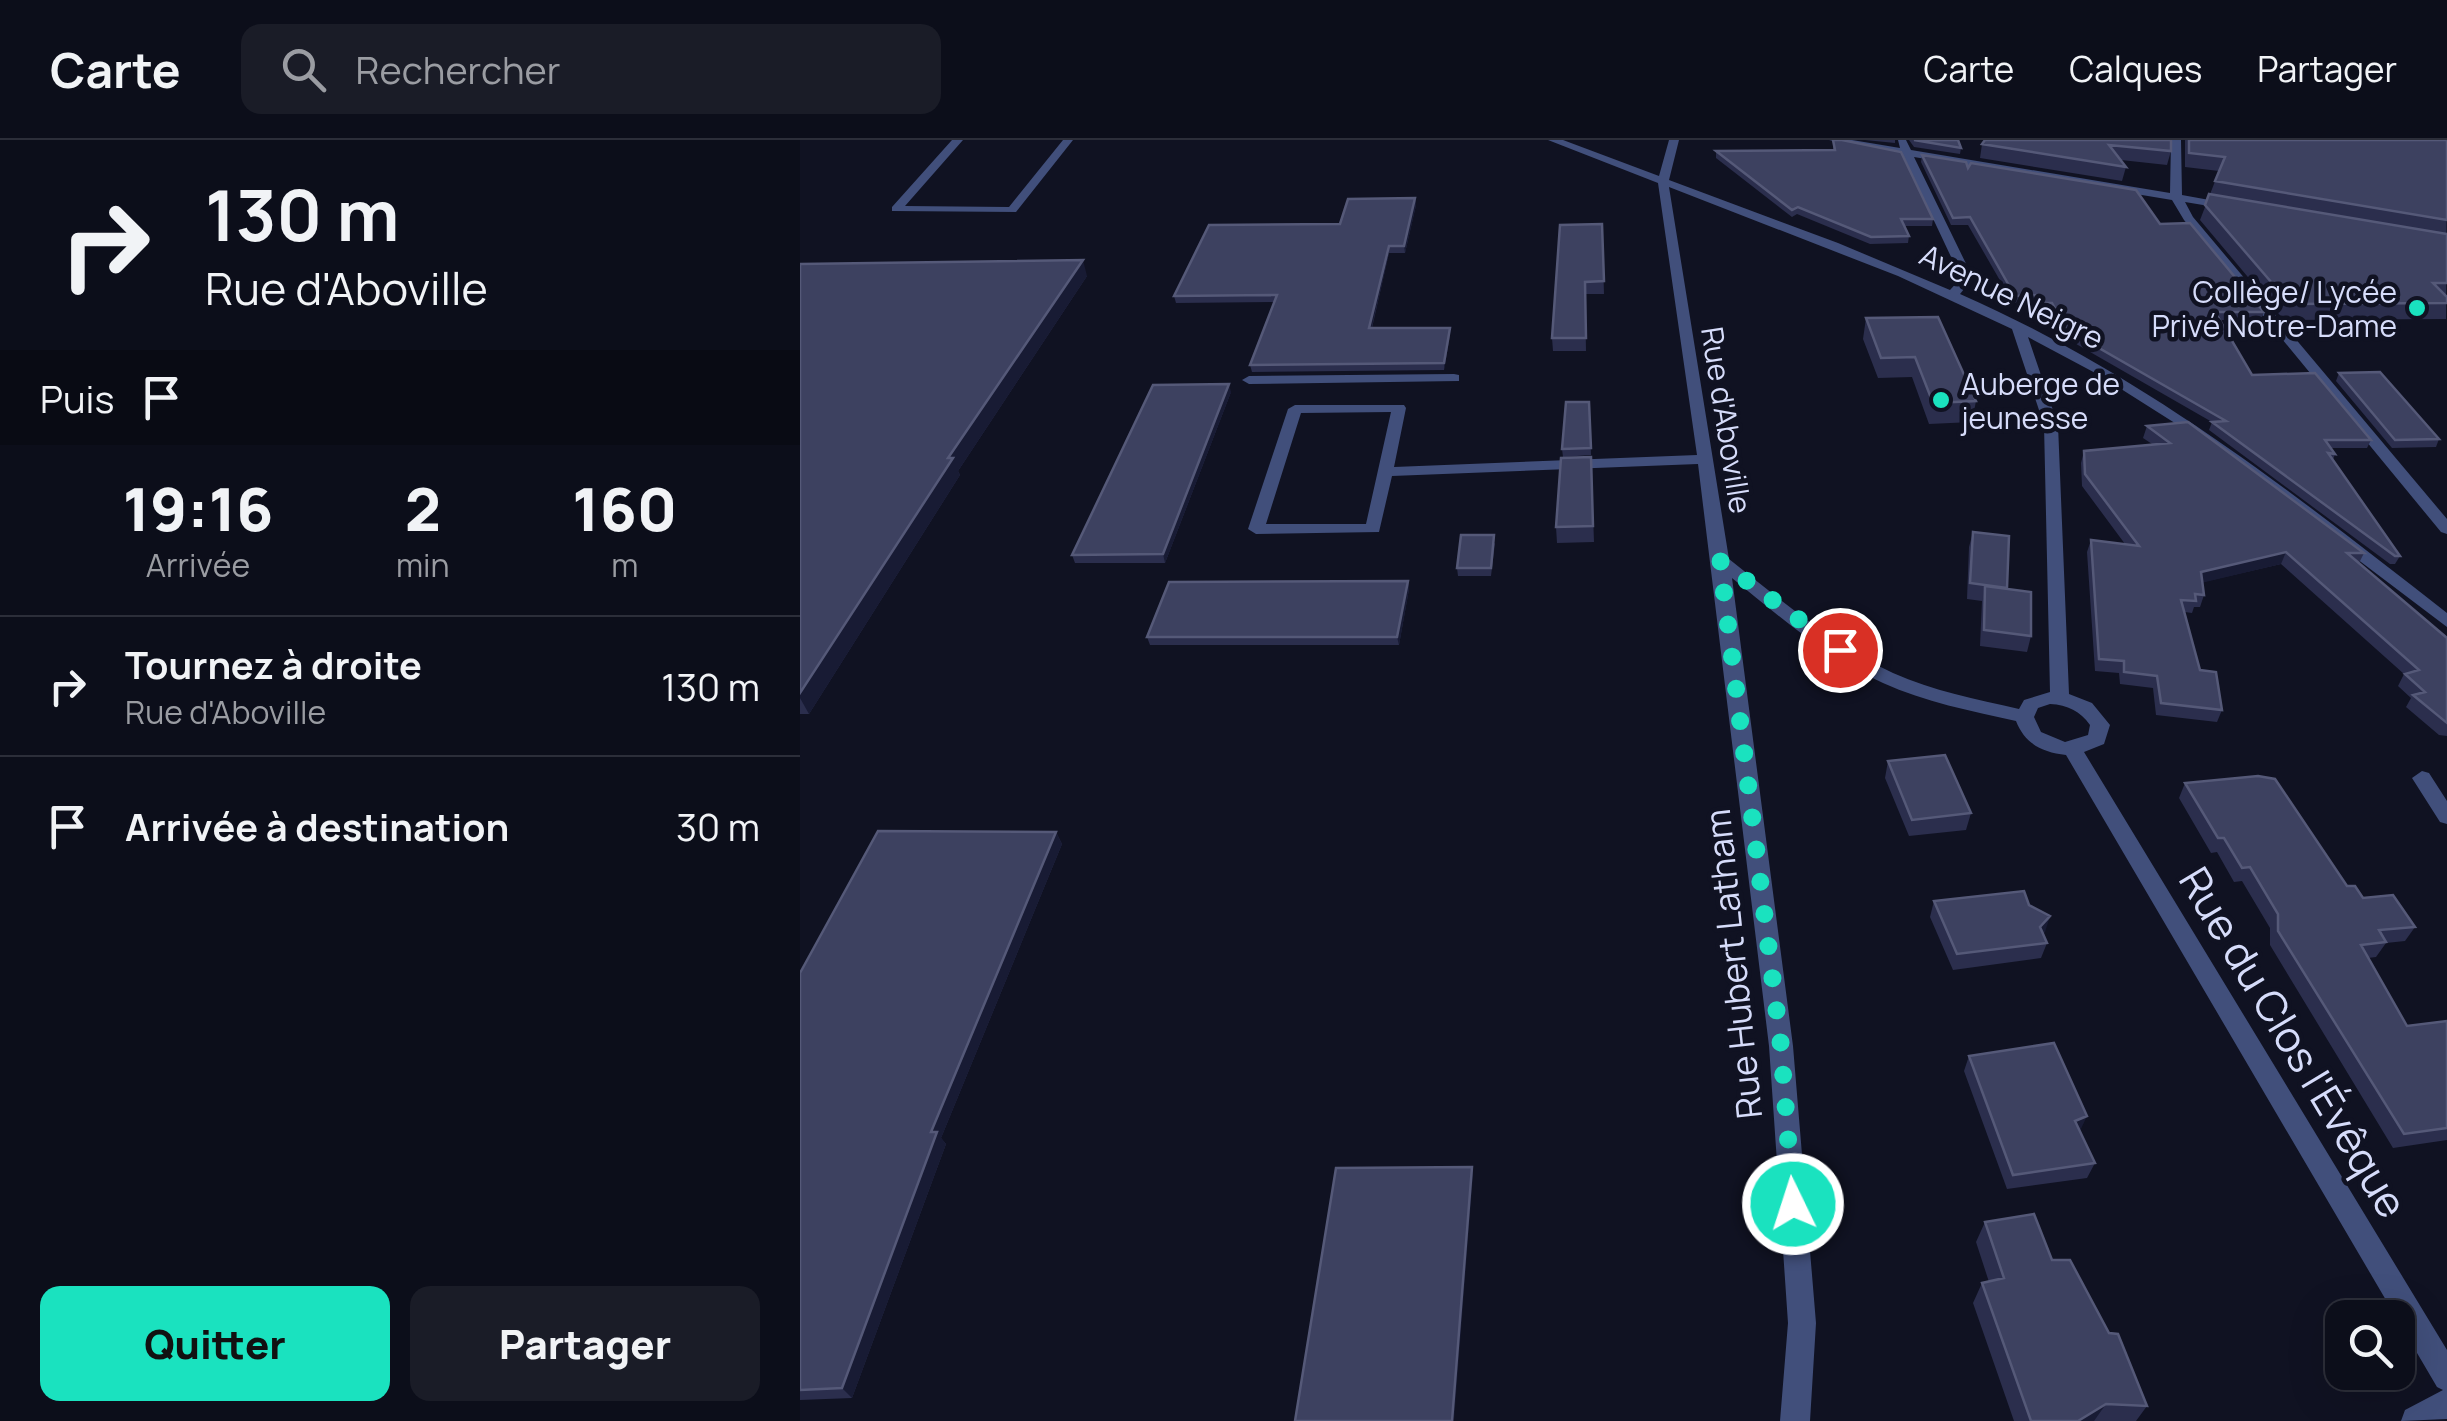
<!DOCTYPE html>
<html lang="fr">
<head>
<meta charset="utf-8">
<style>
	:root { --surface:#0c0e1a; --page:#1a1c27; --text:#f1f3f6; --muted:#9a9ca2; --line:#2c2e39; --accent:#1ae2bf }
	body { margin:0; font-family:Manrope,sans-serif; background:var(--page); color:var(--text); height:100vh; display:flex; flex-direction:column; font-size:38px; white-space:nowrap }
	* { box-sizing:border-box; margin:0 }
	p { font-size:32px; color:var(--muted) }
	.icon { flex:none; width:55px; height:55px; fill:none; stroke:currentColor; stroke-width:2; stroke-linecap:round; stroke-linejoin:round }
	.map { position:relative; flex:1; overflow:hidden }
	.side { display:flex; flex-direction:column; background:var(--surface); width:800px }
	.side>* { flex:none }
	.top-card { background:#0c0e1a; color:var(--text); overflow:hidden }
	.buttons { position:absolute; left:1525px; top:1160px; display:grid; gap:20px }
	.buttons a { display:grid; place-items:center; width:90px; height:90px; border-radius:20px; background:var(--surface); box-shadow:0 10px 40px #0002,0 0 0 2px var(--line); font-size:50px }
	.pin { position:absolute; display:grid; place-items:center; width:85px; height:85px; color:#fff; margin:-42px; border:5px solid #fff; border-radius:50%; box-shadow:0 2px 10px #0007 }
	.me { position:absolute; width:110px; margin:-55px; rotate:356deg; stroke-linejoin:round; filter:drop-shadow(0 0 8px #0008) }
	.turn { display:flex; align-items:center; gap:35px; height:210px; padding:0 40px; font-size:45px }
	.turn .icon { width:130px; height:130px; stroke-width:2.5 }
	.turn b { display:block; font-size:70px; line-height:85px }
	.then { display:flex; align-items:center; height:95px; padding:0 40px; background:#0003; gap:20px; font-size:38px }
	.eta { display:flex; justify-content:space-evenly; align-items:center; height:170px; text-align:center }
	.eta b { font-size:60px; font-weight:800; line-height:70px }
	.button { display:flex; gap:20px; margin-top:auto; padding:20px 40px }
	.button a { flex:1; height:115px; border-radius:20px; background:var(--accent); color:#111; font-size:40px; font-weight:800; line-height:115px; text-align:center }
	.button a+a { background:var(--page); color:var(--text) }
	ul { padding:0; list-style:none }
	li { display:flex; align-items:center; gap:30px; height:140px; padding:0 40px; border-top:2px solid var(--line) }
	li div { flex:1 }
	li b { display:block; font-size:38px }
	li em { font-style:normal }
	header { display:flex; align-items:center; gap:60px; box-sizing:border-box; height:140px; padding:0 50px; background:var(--surface); border-bottom:2px solid var(--line) }
	header strong { font-size:48px }
	nav { display:flex; gap:55px; margin-inline-start:auto; font-size:35px }
	.search { width:700px; height:90px; background:var(--page); display:flex; align-items:center; gap:25px; box-sizing:border-box; padding:0 35px; border-radius:20px; color:var(--muted); font-size:38px }
	main { display:flex; flex:1; min-height:0 }
	.map>svg:first-child { display:block }
	.lines { fill:none; stroke-linecap:round; stroke-linejoin:round }
	.minor { fill:#414f7b; fill-rule:evenodd }
	.wall { fill:#2b2e4d }
	.shaded-wall { fill:#181b34 }
	.building { fill:#3d4160; stroke:#555978; stroke-width:2.5 }
	.route { stroke:#1ae2bf; stroke-width:18; stroke-dasharray:0 32.4 }
	.poi-dot { fill:#1ae2bf; stroke:#101222; stroke-width:4 }
	.labels { text-anchor:middle; dominant-baseline:central; stroke-width:9; stroke-linejoin:round; paint-order:stroke }
	.far-poi-label { font-size:30px; fill:#d6dcfa; stroke:#101222; text-anchor:end }
	.far-street-label { font-size:30px; fill:#d6dcfa; stroke:#101222 }
	.street-label { font-size:35px; fill:#d6dcfa; stroke:#101222 }
	.near-street-label { font-size:42px; fill:#d6dcfa; stroke:#101222 }
</style>
</head>
<body>
<header>
<strong>Carte</strong>
<div class="search"><svg class="icon" aria-label="search" viewBox="0 0 24 24"><circle cx="10" cy="10" r="6"/><path d="M15 15l6 6"/></svg>Rechercher</div>
<nav><a>Carte</a><a>Calques</a><a>Partager</a></nav>
</header>
<main>
<section class="side">
<div class="top-card">
<div class="turn"><svg class="icon" aria-label="right" viewBox="0 0 24 24"><path d="M7 20v-9h11M14 6l5 5-5 5"/></svg><div><b>130 m</b>Rue d'Aboville</div></div>
<div class="then">Puis<svg class="icon" aria-label="arrive" viewBox="0 0 24 24"><path d="M6 21V4h12l-3 4 3 4H6"/></svg></div>
</div>
<div class="eta">
<div><b>19:16</b><p>Arrivée</p></div>
<div><b>2</b><p>min</p></div>
<div><b>160</b><p>m</p></div>
</div>
<ul>
<li><svg class="icon" aria-label="right" viewBox="0 0 24 24"><path d="M7 20v-9h11M14 6l5 5-5 5"/></svg><div><b>Tournez à droite</b><p>Rue d'Aboville</p></div><em>130 m</em></li>
<li><svg class="icon" aria-label="arrive" viewBox="0 0 24 24"><path d="M6 21V4h12l-3 4 3 4H6"/></svg><div><b>Arrivée à destination</b></div><em>30 m</em></li>
</ul>
<div class="button"><a>Quitter</a><a>Partager</a></div>
</section>
<div class="map">
<svg width="1647" height="1281" viewBox="0 0 1647 1281">
	<rect width="100%" height="100%" fill="#101222"/>
	<g class="lines">
		<path class="minor" d="M152 0H163L105 66 209 67 263 0H273L216 72 92 71V67Z
			M748 0H763L859 36 869 0H879L869 40 1038 103 1150 150 1161 138 1103 15 1029 0H1052L1100 8 1098 0H1106L1111 10 1370 53 1371 0H1381L1382 55 1437 65V69L1433 70 1385 62 1393 77 1647 379V394L1641 392 1384 80 1372 60 1114 17 1173 138 1160 154C1342 234 1491 351 1647 473V487L1389 292 1299 235 1228 197 1258 285 1269 554 1292 563 1310 585 1304 604 1284 612 1647 1210V1279L1601 1281 1605 1270 1643 1250 1637 1247 1266 615C1242 612 1225 604 1216 581 1171 571 1125 562 1083 543 1027 518 979 476 932 438L993 906 1016 1183 1010 1281H980L988 1183 969 906 898 324 592 336 579 392 456 394 448 389 488 269 495 265H604L606 268 594 327 897 315 858 43ZM869 47 1098 136 1212 189 1244 285 1250 552 1224 560 1219 569C1176 559 1133 551 1093 533 1033 505 981 460 929 419ZM591 272 566 384H466L501 273ZM1250 564C1268 565 1280 571 1290 585L1288 595 1265 602 1241 592 1234 577 1238 568Z
			M654 234 659 235V241L449 244 442 240 449 236Z
			M1622 631 1629 633 1647 661V684L1640 682 1612 638Z"/>
	</g>
	<path class="wall" d="M1033 0 1133 79 1132 86H1104L1109 96 1108 103 1070 104 997 74 992 77 916 18V11L1033 10Z
		M1065 0H1095V3Z
		M1109 0H1158L1161 8 1160 14 1114 7Z
		M1371 0V11L1367 25 1321 20 1326 27 1322 41 1180 18 1182 4Z
		M1385 0H1647L1646 179 1484 180 1400 80 1419 31 1385 27Z
		M1122 15 1360 84 1464 172 1461 180H1419L1452 235 1571 300 1567 308H1531L1535 314 1533 320 1600 416 1595 424H1590L1409 290 1412 282 1264 197 1250 170 1241 171 1237 163H1213L1168 85H1151L1121 22Z
		M615 58 616 65 605 113H589L572 188 650 195 644 230 452 232 450 225 474 162 376 163 374 156 540 84Z
		M802 84 804 154H785L786 211H753L752 198Z
		M0 124 287 136 158 331 160 335 9 574H0Z
		M1066 178 1176 261 1172 282 1129 284 1112 237 1078 238 1063 199Z
		M1539 233 1639 299 1636 307 1592 308 1536 241Z
		M431 252 365 423H275L272 415Z
		M789 262 791 315 763 317 762 309Z
		M1347 286 1564 413 1559 423 1647 498V596L1639 595 1606 567 1611 558 1598 546 1604 534 1481 424 1403 442 1404 455 1400 467H1394L1392 473 1385 472 1400 530 1422 570 1417 582 1356 575 1353 548 1320 544 1319 533 1295 531 1287 412 1291 400 1325 404 1282 346 1281 323 1284 311 1352 304 1343 298Z
		M791 317 794 402 757 403 756 387Z
		M1173 392 1207 449 1231 496 1227 512 1180 506 1182 461 1167 459 1169 407Z
		M695 403 691 436H658L657 428Z
		M608 441 609 449 599 505H350L347 497Z
		M1088 621 1171 673 1166 690 1109 696 1085 638Z
		M1385 643 1547 746 1563 758 1615 787 1605 801 1586 803 1576 817 1568 818 1607 886 1647 881V1000L1593 1008 1470 805V788L1442 741 1434 742 1417 712 1411 713 1379 658Z
		M256 692 262 704 141 998 146 1004 52 1258 0 1260V833Z
		M1134 761 1229 765 1250 776 1243 794 1247 803 1241 818 1153 830 1130 777Z
		M1169 916 1280 991 1295 1023 1287 1038 1207 1049 1164 931Z
		M1185 1082 1252 1120 1347 1266 1336 1281H1214L1173 1163 1182 1143 1189 1142 1176 1102Z"/>
	<path class="shaded-wall" d="M615 58 616 65 605 113 604 106Z
		M589 106V113L570 195 569 188Z
		M283 120 287 136 158 331 160 335 9 574 0 558V553L148 318Z
		M650 188V195L644 230V223Z
		M429 244 431 252 365 423 363 414Z
		M1486 412 1481 424 1397 444 1401 432Z
		M608 441 609 449 599 505 597 497Z
		M256 692 262 704 141 998 146 1004 52 1258 42 1248 131 992Z
		M1250 776 1245 792 1235 803 1240 787Z
		M1287 976 1280 991 1275 981Z
		M672 1027 673 1035 654 1281H652Z
		M1306 1264 1294 1281H1278Z"/>
	<path class="building" d="M1033 0H1042L1101 12 1133 79H1101L1109 96 1071 97 998 67 992 70 916 11 1035 10Z
		M1114 0H1158L1161 8Z
		M1185 0H1371V11L1309 5 1326 27 1182 4Z
		M1389 0H1647V80L1415 41 1425 17 1389 13Z
		M1122 15 1166 22 1168 28 1171 23 1336 50 1360 84 1390 83 1464 172H1415L1452 235 1515 233 1571 300H1525L1535 314 1528 313 1600 416H1595L1412 282 1426 281 1266 189 1252 163H1243L1239 155 1215 156 1170 77 1153 78Z
		M1409 54 1647 94V143H1633L1647 157V163L1490 164 1405 65Z
		M615 58 604 106H589L569 188H650L644 223 450 225 477 155 374 156 409 85 540 84 548 59Z
		M802 84 804 141 785 142 786 198H752L760 85Z
		M283 120 148 318H153L0 553V124Z
		M1138 177 1176 261 1133 263 1115 217 1081 218 1066 178Z
		M1580 232 1639 299 1595 300 1539 233Z
		M429 244 363 414 272 415 353 245Z
		M766 262H789L791 308 762 309Z
		M1388 282 1564 413H1547L1647 498V583L1613 555 1625 552 1605 534 1619 530 1486 412 1401 432 1404 455 1395 454 1396 461 1381 460 1400 530 1416 532 1422 570 1361 563 1357 536 1324 532V521L1299 519 1291 400 1339 406 1285 334 1284 311 1370 303 1347 286Z
		M791 317 793 386 756 387 761 318Z
		M1173 392 1209 396 1207 448 1170 443Z
		M661 395H694L691 428H657Z
		M608 441 597 497H347L369 442Z
		M1185 446 1231 452V496L1184 490Z
		M1145 615 1171 673 1112 680 1088 621Z
		M1458 636 1475 639 1547 746H1555L1563 758 1593 755 1615 787 1579 790 1586 802 1561 805 1607 886 1647 881V988L1604 994 1478 791V774L1450 727 1442 728 1424 698H1418L1385 643Z
		M78 691 256 692 131 992H137L42 1248 0 1250V833Z
		M1224 751 1229 765 1250 776 1240 787 1247 803 1157 814 1134 761Z
		M1254 903 1287 976 1275 981 1295 1023 1213 1035 1169 916Z
		M672 1027 652 1281H495L536 1028Z
		M1234 1074 1252 1120H1270L1309 1193 1318 1194 1347 1266 1306 1264 1278 1281H1231L1182 1143 1204 1138 1185 1082Z"/>
	<g class="lines">
		<path class="route" d="M993 1064 981 906 920 421 1040 510"/>
	</g>
	<g class="poi-dot">
		<circle cx="1617" cy="168" r="10"/>
		<circle cx="1141" cy="260" r="10"/>
	</g>
	<g class="labels">
		<g class="far-poi-label">
			<text x="1597" y="151">Collège/ Lycée<tspan x="1597" dy="34">Privé Notre-Dame</tspan></text>
			<text x="1161" y="243" text-anchor="start">Auberge de<tspan x="1161" dy="34">jeunesse</tspan></text>
		</g>
		<g class="far-street-label">
			<text transform="translate(1212 156) rotate(26)">Avenue Neigre</text>
			<text transform="translate(927 280) rotate(81)">Rue d'Aboville</text>
		</g>
		<g class="street-label">
			<text transform="translate(933 824) rotate(-96)">Rue Hubert Latham</text>
		</g>
		<g class="near-street-label">
			<text transform="translate(1494 902) rotate(59)">Rue du Clos l'Évêque</text>
		</g>
	</g>
</svg>
<div class="buttons">
<a><svg class="icon" aria-label="search" viewBox="0 0 24 24"><circle cx="10" cy="10" r="6"/><path d="M15 15l6 6"/></svg></a>
</div>
<div class="pin" style="left:1040px;top:510px;background:#d93025"><svg class="icon" aria-label="arrive" viewBox="0 0 24 24"><path d="M6 21V4h12l-3 4 3 4H6"/></svg></div>
<svg class="me" style="left:993px;top:1064px" viewBox="-20 -20 40 40"><circle r="17" fill="#1ae2bf" stroke="#fff" stroke-width="3"/><path d="M0-11L8 9 0 5-8 9z" fill="#fff"/></svg>
</div>
</main>
</body>
</html>
